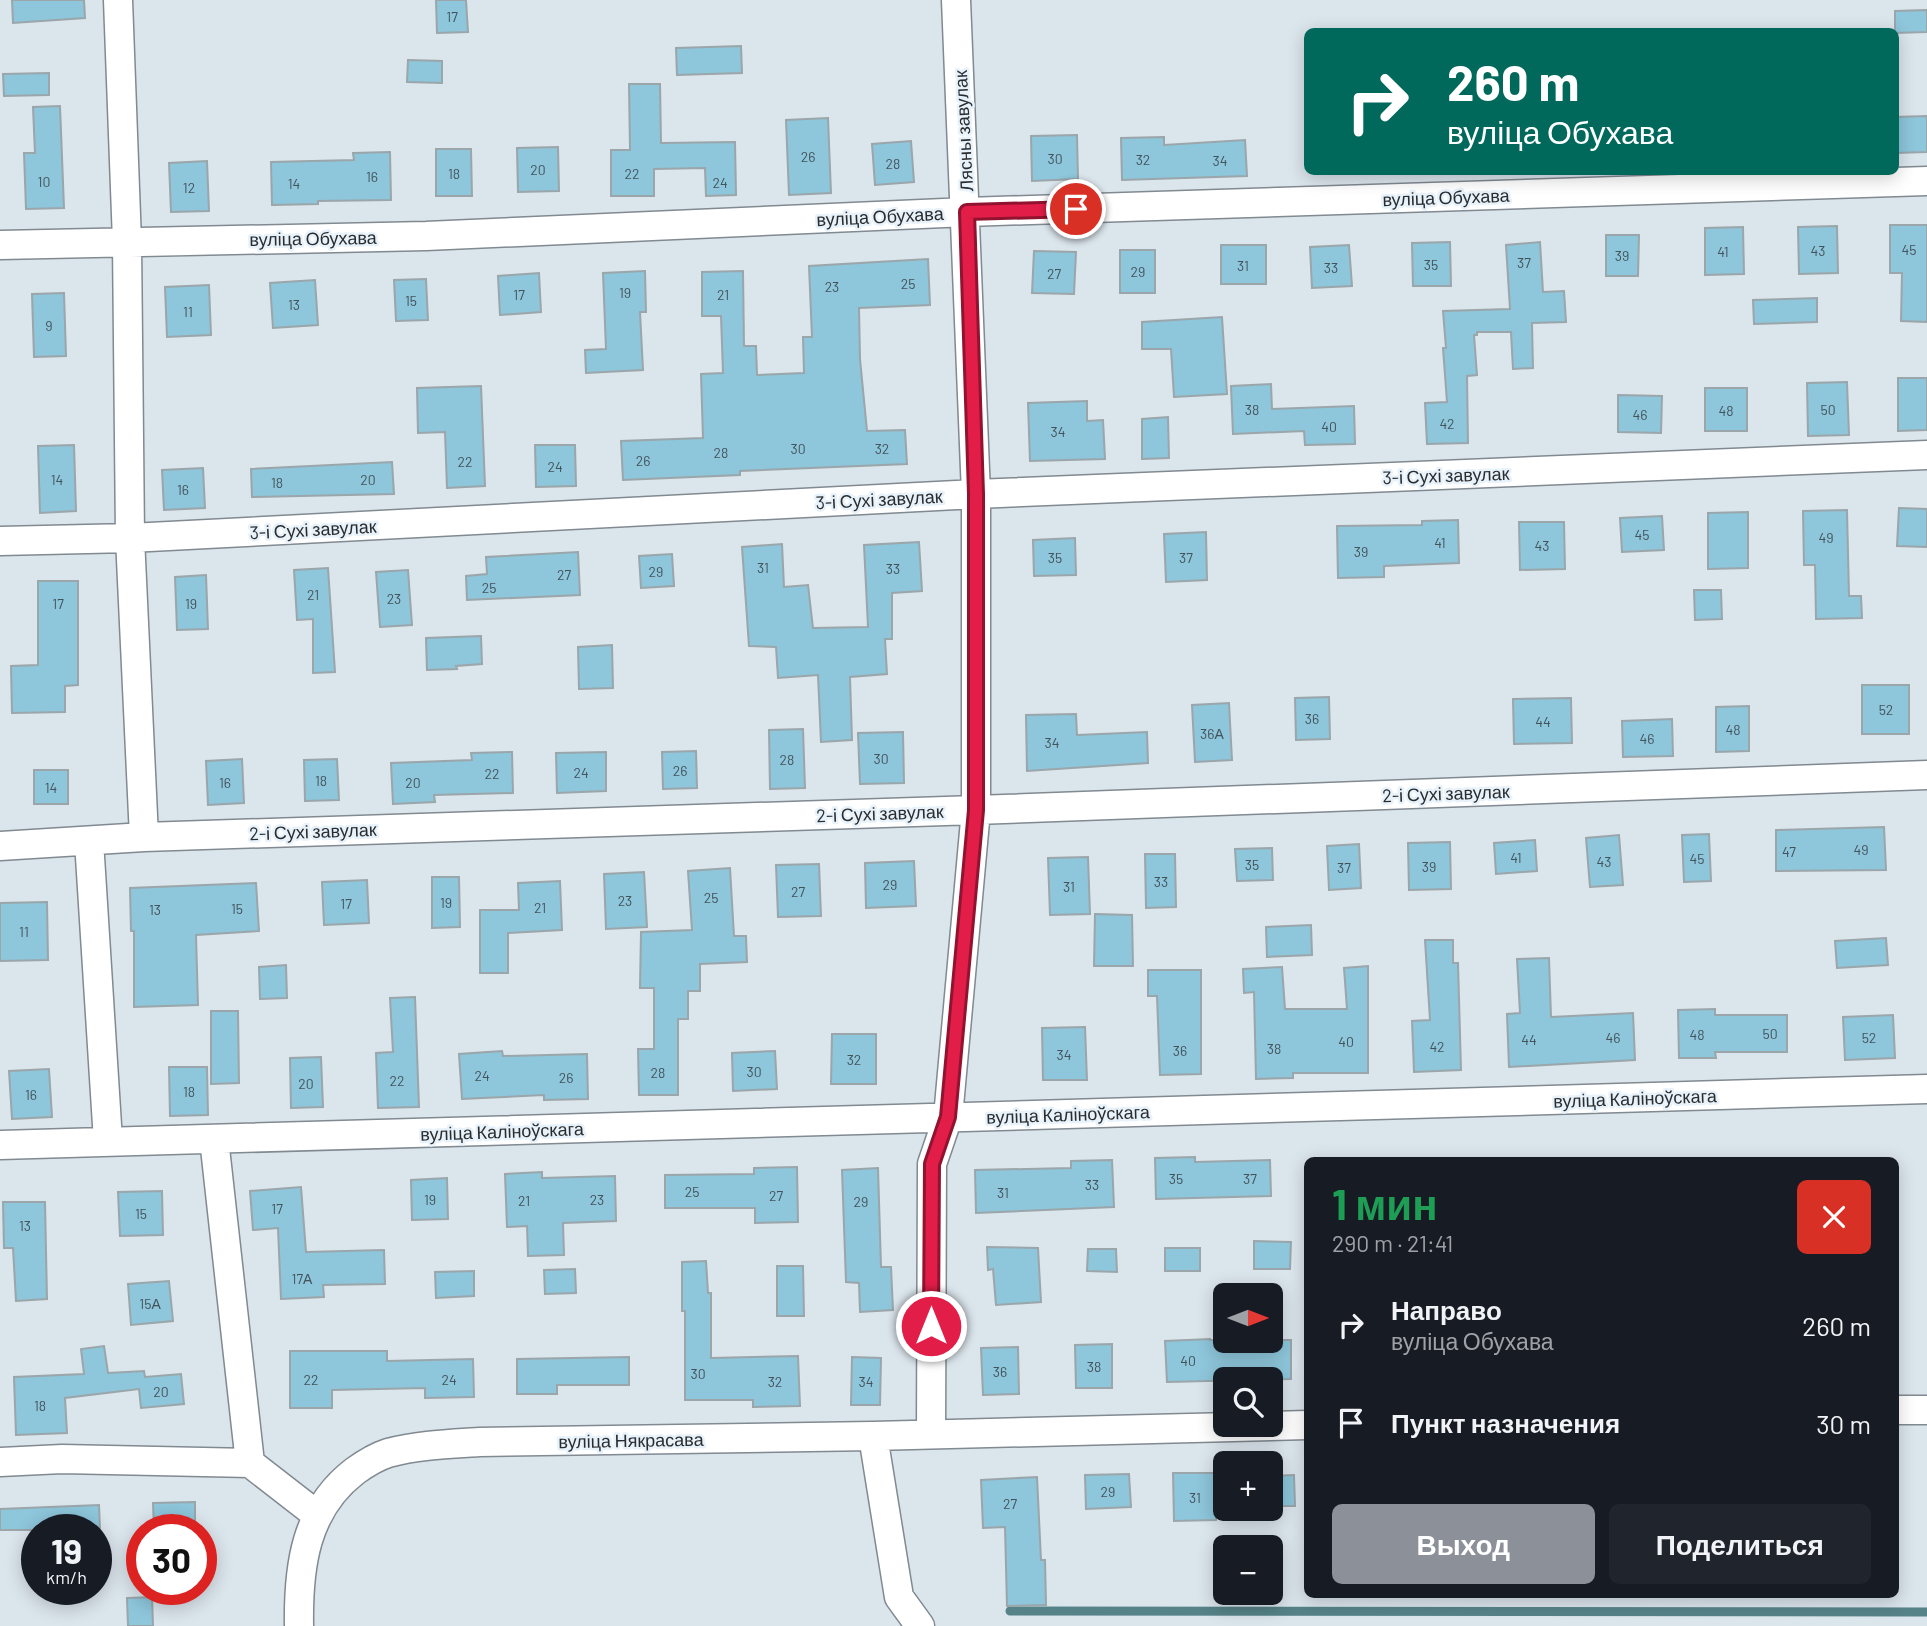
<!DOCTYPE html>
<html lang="ru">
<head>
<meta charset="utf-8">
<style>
	:root { --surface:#171b24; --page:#20242c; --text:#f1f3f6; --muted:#9ea1a6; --accent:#8c9099 }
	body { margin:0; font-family:Barlow,sans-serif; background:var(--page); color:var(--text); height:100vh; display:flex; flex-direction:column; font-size:26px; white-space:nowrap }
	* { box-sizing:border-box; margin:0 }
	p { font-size:23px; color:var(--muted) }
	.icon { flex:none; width:38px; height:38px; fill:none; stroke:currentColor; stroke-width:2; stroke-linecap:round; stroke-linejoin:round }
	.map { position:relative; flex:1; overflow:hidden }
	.details { position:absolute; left:1304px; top:1157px; width:595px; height:441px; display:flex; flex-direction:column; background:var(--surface); border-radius:10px; box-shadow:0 4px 18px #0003 }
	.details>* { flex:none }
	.top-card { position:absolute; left:1304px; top:28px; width:595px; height:147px; border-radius:10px; box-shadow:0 4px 18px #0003; background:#00695c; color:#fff; overflow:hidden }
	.needle { width:46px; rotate:90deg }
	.tools { position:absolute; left:1213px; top:1283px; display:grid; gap:14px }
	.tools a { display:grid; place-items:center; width:70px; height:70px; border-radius:10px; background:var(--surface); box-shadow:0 4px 18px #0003; font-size:35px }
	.speed { position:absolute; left:21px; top:1514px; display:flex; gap:14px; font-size:35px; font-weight:700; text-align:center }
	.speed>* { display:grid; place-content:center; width:91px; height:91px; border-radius:50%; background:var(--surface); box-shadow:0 4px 18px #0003; line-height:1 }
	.speed small { font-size:18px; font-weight:400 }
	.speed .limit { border:10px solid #d22; background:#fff; color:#111 }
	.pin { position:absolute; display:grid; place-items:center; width:60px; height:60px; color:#fff; margin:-30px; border:4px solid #fff; border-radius:50%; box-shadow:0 2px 7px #0007 }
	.me { position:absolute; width:77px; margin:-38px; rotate:0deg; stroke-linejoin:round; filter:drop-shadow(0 0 5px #0008) }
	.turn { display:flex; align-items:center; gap:24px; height:147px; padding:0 28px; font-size:32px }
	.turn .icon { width:91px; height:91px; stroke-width:2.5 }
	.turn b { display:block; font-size:49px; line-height:60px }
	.round { display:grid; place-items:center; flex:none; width:74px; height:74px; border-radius:10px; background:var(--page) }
	.head { display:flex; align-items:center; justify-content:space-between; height:119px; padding:0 28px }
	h1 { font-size:42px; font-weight:700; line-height:52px; color:#1e9e55 }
	.cta { display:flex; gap:14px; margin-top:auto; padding:14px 28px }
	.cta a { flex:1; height:80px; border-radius:10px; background:var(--accent); color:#fff; font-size:28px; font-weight:700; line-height:80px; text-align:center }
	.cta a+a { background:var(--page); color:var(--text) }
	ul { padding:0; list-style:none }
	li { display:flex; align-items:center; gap:21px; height:98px; padding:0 28px }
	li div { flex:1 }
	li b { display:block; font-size:26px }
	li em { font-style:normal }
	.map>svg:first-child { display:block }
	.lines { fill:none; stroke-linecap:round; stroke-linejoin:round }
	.stream { stroke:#568388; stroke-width:9 }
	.building { fill:#8ec6db; stroke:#9aa6aa; stroke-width:2 }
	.minor-casing { stroke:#818991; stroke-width:31 }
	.minor { stroke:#fff; stroke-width:28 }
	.route-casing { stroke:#92132f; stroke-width:18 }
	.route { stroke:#e11d48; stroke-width:12 }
	.labels { text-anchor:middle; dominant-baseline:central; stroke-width:5; stroke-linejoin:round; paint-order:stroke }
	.number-label { font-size:14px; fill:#43535b }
	.street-label { font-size:18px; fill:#2a2d30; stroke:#e8f2fa }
</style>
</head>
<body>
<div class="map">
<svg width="1927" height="1626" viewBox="0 0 1927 1626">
	<rect width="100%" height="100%" fill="#dbe5ec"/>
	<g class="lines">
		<path class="stream" d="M1010 1611 1927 1612"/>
	</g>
	<path class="building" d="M12 0H84L85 18 13 23Z
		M436 0H466L468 32 437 33Z
		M1927 10V32L1895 33V11Z
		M741 46 742 73 677 75 676 48Z
		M408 60 442 61V83L407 82Z
		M49 73V95L4 96 3 74Z
		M629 84H660L661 143 735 142 736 195 706 196 705 168 654 169V196H611V150H630Z
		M60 106 64 208 26 209 24 153H35L33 107Z
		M1927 116V152L1895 153V117Z
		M828 118 831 193 789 195 786 120Z
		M1077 135 1078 179 1032 181 1031 136Z
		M1164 137V145L1245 140 1247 176 1122 180 1121 138Z
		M911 141 914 182 875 185 872 144Z
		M558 147 559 191 518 192 517 148Z
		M436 149H471L472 196H436Z
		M390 152 391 200 318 201V204L272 205 271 162 354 160 353 153Z
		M207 161 209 211 171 212 169 163Z
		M1890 225H1927V322L1901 321 1902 273H1890Z
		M1837 226 1838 273 1799 274 1798 227Z
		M1743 227 1744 274 1705 275V228Z
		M1606 235H1639L1638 276H1606Z
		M1450 242 1451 286H1413L1412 243Z
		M1540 242 1543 292 1564 291 1566 322 1532 323 1533 368 1513 369 1511 332H1477V335H1474L1477 375 1467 376 1468 443 1427 444 1425 403 1447 402 1443 348H1446L1443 311 1510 309 1506 245Z
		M1221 245H1266V284H1221Z
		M1349 245 1352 286 1312 288 1310 247Z
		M1120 250H1155V293H1120Z
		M1034 251 1076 252 1074 294 1032 293Z
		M928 259 930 305 859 308 860 359 867 431 905 430 907 464 740 471V475L623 480 621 441 703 438 701 374 723 373 721 316H702V272L743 271 744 346H756L757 375 804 373 803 337H812L809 266Z
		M645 271 646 312H640L643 370 586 373 585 350 606 349 603 273Z
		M539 273 541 312 500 315 498 276Z
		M426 279 428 320 396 321 394 280Z
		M315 280 318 325 273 328 270 283Z
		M209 285 211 335 167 337 165 287Z
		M64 293 66 356 34 357 32 294Z
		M1817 298V322L1754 324 1753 300Z
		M1222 317 1227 394 1174 397 1171 349H1142V322Z
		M1898 378H1927V430L1898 431Z
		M1847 382 1849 435 1808 436 1807 383Z
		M1271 384 1272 409 1354 406 1355 444 1305 445 1304 431 1233 434 1231 386Z
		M481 386 485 486 447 488 445 432 418 433 417 388Z
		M1705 388H1747V431H1705Z
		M1618 395 1662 396 1661 433 1618 432Z
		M1087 401V421L1103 420 1105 459 1030 461 1028 403Z
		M1168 417 1169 458 1142 459V419Z
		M74 445 76 511 40 513 38 446Z
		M535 445H575L576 486 536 487Z
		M392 462 394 494 252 497 251 469Z
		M203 468 205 508 164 510 162 470Z
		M1899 508 1927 509V547L1897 546Z
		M1847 510 1849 596H1861L1862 618 1816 619 1815 565H1804L1803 511Z
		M1748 512V568L1708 569V513Z
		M1662 516 1664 550 1622 552 1620 518Z
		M1458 520 1459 563 1384 566V577L1338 578 1337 526 1422 525V521Z
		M1519 522H1564L1565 569 1520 570Z
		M1206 532 1207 580 1166 582 1164 534Z
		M1075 538 1076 575 1034 576 1033 540Z
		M919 542 922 591 892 593V639H885L887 674 850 677 852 740 821 742 818 675 778 678 776 647 749 646 742 547 782 544 784 587 808 585 813 628 868 627 864 545Z
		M578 552 580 595 467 600 466 576 487 574 486 557Z
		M672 554 674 586 641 588 639 556Z
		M328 568 335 672 313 673V619L297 620 294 570Z
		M408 570 412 625 380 627 376 572Z
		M206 575 208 629 177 630 175 577Z
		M38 581H78V685L65 686V712L12 713 11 666 38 665Z
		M1694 590H1721L1722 619 1695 620Z
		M481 636 482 664 456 666 457 669 427 670 426 638Z
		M612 645 613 688 579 689 578 647Z
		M1862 685H1909V734H1862Z
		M1329 697 1330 739 1296 740 1295 698Z
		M1571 698 1572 743 1514 744 1513 699Z
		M1229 703 1232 760 1195 762 1192 705Z
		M1749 706V751L1716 752V707Z
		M1076 714 1077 735 1147 732 1148 763 1027 771 1026 715Z
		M1672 719 1673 756 1623 757 1622 721Z
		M803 729 805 788 770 789 769 730Z
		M903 732 904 783 860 784 858 733Z
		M696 751 697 788 663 789 662 752Z
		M512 752 513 793 434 795 435 802 393 804 391 763 472 760 471 753Z
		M606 752V791L557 793 556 753Z
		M242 759 244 803 208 805 206 761Z
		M337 759 339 800 305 801 304 760Z
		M34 770H68V804H34Z
		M1884 827 1886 870 1776 871V830Z
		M1709 834 1711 881 1684 882 1682 835Z
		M1619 835 1623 885 1590 887 1586 838Z
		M1535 840 1537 871 1496 874 1494 843Z
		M1450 842 1451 889 1409 890 1408 843Z
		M1359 844 1361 888 1329 890 1327 846Z
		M1272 848 1273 880 1237 881 1235 849Z
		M1145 854H1175L1176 907 1146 908Z
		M1088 857 1090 914 1050 915 1048 858Z
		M914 861 916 906 866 908 865 863Z
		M819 864 821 916 778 917 776 865Z
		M730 868 734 936H746L747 962 700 964V991H688V1019H678V1095H639L638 1049H654V988H640L641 932 692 930 688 871Z
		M644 872 647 927 606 929 604 874Z
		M432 877H459L460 927 432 928Z
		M367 880 369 923 324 925 322 882Z
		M560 881 562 930 508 933V973H480V910H519L518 883Z
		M256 883 259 931 196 935 198 1005 134 1007V931H131L130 888Z
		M47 902 48 960 0 961V903Z
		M1095 914 1132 915 1133 966H1094Z
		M1311 925 1312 955 1267 957 1266 927Z
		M1886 938 1888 965 1837 968 1835 941Z
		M1425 940H1453V963H1458L1461 1070 1414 1072 1412 1021 1430 1020Z
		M1549 958 1551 1017 1633 1013 1635 1060 1509 1067 1507 1014 1520 1013 1517 959Z
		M286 965 287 998 260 999 259 967Z
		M1368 966V1073H1293V1078L1256 1079 1254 992 1244 993 1243 969 1282 967 1285 1009H1347L1344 968Z
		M1148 970H1201V1074L1160 1075 1157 996H1148Z
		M415 997 419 1107 378 1108 376 1053 393 1052 390 998Z
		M1715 1009V1015H1787V1052H1715L1716 1058H1679L1678 1010Z
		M211 1011H238L239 1083 211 1084Z
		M1893 1015 1895 1058 1845 1060 1843 1017Z
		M1085 1027 1087 1080H1043L1042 1028Z
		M832 1034H876V1084H831Z
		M502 1051 503 1056 587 1054 588 1099 544 1100V1095L462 1099 459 1054Z
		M775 1051 777 1089 733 1091 732 1053Z
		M321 1057 323 1107 291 1108 290 1058Z
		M169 1067H207L208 1115 170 1116Z
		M49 1069 52 1117 12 1119 9 1071Z
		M1195 1157V1162L1270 1160 1271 1196 1156 1199 1155 1158Z
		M1112 1160 1114 1207 976 1213 975 1170 1071 1168V1161Z
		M797 1167 798 1222 755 1223V1208H665V1175L754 1174V1168Z
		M878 1168 881 1267H891L893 1310 860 1312 859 1283 846 1282 842 1170Z
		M542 1172V1178L615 1176 616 1221 563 1223 564 1255 528 1256 527 1226 507 1227 505 1174Z
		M447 1178 448 1219 412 1220 411 1180Z
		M301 1187 306 1252 384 1250 385 1284 323 1285 324 1297 281 1299 278 1228 253 1230 250 1191Z
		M162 1191 163 1235 120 1236 118 1192Z
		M3 1202H45L47 1299 16 1301 13 1248H4Z
		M1254 1241 1291 1242 1290 1269H1254Z
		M987 1247 1038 1248 1041 1302 996 1305 993 1269 988 1270Z
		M1165 1248H1200V1271H1165Z
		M1088 1249H1116L1117 1272 1087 1271Z
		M706 1261 708 1293H711V1358L798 1356 800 1406 753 1407V1400H685V1311H682V1262Z
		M777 1266H803L804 1316H777Z
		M575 1269 576 1293 545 1294 544 1270Z
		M474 1271V1296L436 1298 435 1272Z
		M169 1281 173 1321 131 1325 128 1284Z
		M1210 1339V1340H1291V1379L1167 1382 1165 1341Z
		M1112 1344V1388H1076L1075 1345Z
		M104 1346 108 1373 144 1371 145 1377 181 1374 184 1404 141 1408 139 1389 65 1398 67 1433 16 1435 14 1377 84 1374 81 1349Z
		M1018 1347 1019 1394 983 1395 981 1348Z
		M290 1351H387V1361L473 1359 474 1397 425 1398V1388L332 1390V1408H290Z
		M629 1357V1385H557V1394H517V1359Z
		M852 1357 881 1358 880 1405H851Z
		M1173 1473H1216V1520L1174 1521Z
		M1129 1474 1131 1507 1086 1509 1085 1475Z
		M1294 1475 1295 1506H1270V1476Z
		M1037 1477 1041 1560H1045L1046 1605 1007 1606 1005 1527 983 1528 981 1480Z
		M195 1502V1530H154L153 1503Z
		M99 1505 100 1530H0V1509Z
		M152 1597 153 1626H128L127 1598Z"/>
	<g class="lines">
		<defs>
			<path id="minor" d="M118 0 127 242 130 538 144 837
				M0 245 426 236 967 212 1927 181
				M0 541 130 538 976 494 1927 455
				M89 841 108 1141
				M0 846 144 837 976 810 1927 775
				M214 1139 250 1463
				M0 1145 1927 1089
				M1895 1410H1927
				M931 1434 932 1164 948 1117 976 810V494L956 0
				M873 1436 899 1597 920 1626
				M0 1462 62 1459 250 1463 317 1515
				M299 1626C298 1567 305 1509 355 1471 366 1463 376 1457 388 1453 418 1445 449 1444 479 1442L873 1436 1307 1425"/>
		</defs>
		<use href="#minor" class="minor-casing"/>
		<use href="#minor" class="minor"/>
	</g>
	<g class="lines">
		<defs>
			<path id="route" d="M931 1326 932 1164 948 1117 976 810V494L967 212 1076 209"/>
		</defs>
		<use href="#route" class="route-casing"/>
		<use href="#route" class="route"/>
	</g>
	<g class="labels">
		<g class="number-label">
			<text x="452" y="16">17</text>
			<text x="808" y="156">26</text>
			<text x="1055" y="158">30</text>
			<text x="1143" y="159">32</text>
			<text x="1220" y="160">34</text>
			<text x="893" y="163">28</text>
			<text x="538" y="169">20</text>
			<text x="454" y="173">18</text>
			<text x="632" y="173">22</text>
			<text x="372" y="176">16</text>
			<text x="44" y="181">10</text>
			<text x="720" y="182">24</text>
			<text x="294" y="183">14</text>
			<text x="189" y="187">12</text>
			<text x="1909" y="249">45</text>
			<text x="1818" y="250">43</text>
			<text x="1723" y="251">41</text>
			<text x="1622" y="255">39</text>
			<text x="1524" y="262">37</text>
			<text x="1431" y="264">35</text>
			<text x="1243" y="265">31</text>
			<text x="1331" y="267">33</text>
			<text x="1138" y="271">29</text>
			<text x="1054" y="273">27</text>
			<text x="908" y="283">25</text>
			<text x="832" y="286">23</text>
			<text x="625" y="292">19</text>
			<text x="519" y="294">17</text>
			<text x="723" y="294">21</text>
			<text x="411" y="300">15</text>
			<text x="294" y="304">13</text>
			<text x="188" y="311">11</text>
			<text x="49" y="325">9</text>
			<text x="1252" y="409">38</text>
			<text x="1828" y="409">50</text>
			<text x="1726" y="410">48</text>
			<text x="1640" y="414">46</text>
			<text x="1447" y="423">42</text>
			<text x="1329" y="426">40</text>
			<text x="1058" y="431">34</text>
			<text x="798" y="448">30</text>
			<text x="882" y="448">32</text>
			<text x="721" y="452">28</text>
			<text x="643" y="460">26</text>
			<text x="465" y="461">22</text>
			<text x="555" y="466">24</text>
			<text x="57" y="479">14</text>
			<text x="368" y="479">20</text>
			<text x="277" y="482">18</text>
			<text x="183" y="489">16</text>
			<text x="1642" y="534">45</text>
			<text x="1826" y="537">49</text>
			<text x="1440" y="542">41</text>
			<text x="1542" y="545">43</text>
			<text x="1361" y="551">39</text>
			<text x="1055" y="557">35</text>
			<text x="1186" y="557">37</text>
			<text x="763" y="567">31</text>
			<text x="893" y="568">33</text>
			<text x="656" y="571">29</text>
			<text x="564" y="574">27</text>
			<text x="489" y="587">25</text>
			<text x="313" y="594">21</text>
			<text x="394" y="598">23</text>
			<text x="58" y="603">17</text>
			<text x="191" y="603">19</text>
			<text x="1886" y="709">52</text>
			<text x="1312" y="718">36</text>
			<text x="1543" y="721">44</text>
			<text x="1733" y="729">48</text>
			<text x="1212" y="733">36А</text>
			<text x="1647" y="738">46</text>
			<text x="1052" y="742">34</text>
			<text x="881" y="758">30</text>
			<text x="787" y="759">28</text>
			<text x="680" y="770">26</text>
			<text x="581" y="772">24</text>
			<text x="492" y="773">22</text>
			<text x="321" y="780">18</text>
			<text x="225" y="782">16</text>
			<text x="413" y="782">20</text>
			<text x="51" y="787">14</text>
			<text x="1861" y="849">49</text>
			<text x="1789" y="851">47</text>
			<text x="1516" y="857">41</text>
			<text x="1697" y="858">45</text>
			<text x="1604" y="861">43</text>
			<text x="1252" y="864">35</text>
			<text x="1429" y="866">39</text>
			<text x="1344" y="867">37</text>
			<text x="1161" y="881">33</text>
			<text x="890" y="884">29</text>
			<text x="1069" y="886">31</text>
			<text x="798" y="891">27</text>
			<text x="711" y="897">25</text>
			<text x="625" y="900">23</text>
			<text x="446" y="902">19</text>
			<text x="346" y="903">17</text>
			<text x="540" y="907">21</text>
			<text x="237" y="908">15</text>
			<text x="155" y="909">13</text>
			<text x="24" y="931">11</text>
			<text x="1770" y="1033">50</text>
			<text x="1697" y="1034">48</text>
			<text x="1613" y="1037">46</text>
			<text x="1869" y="1037">52</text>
			<text x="1529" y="1039">44</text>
			<text x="1346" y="1041">40</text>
			<text x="1437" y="1046">42</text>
			<text x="1274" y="1048">38</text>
			<text x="1180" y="1050">36</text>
			<text x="1064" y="1054">34</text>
			<text x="854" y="1059">32</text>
			<text x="754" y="1071">30</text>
			<text x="658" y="1072">28</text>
			<text x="482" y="1075">24</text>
			<text x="566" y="1077">26</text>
			<text x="397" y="1080">22</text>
			<text x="306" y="1083">20</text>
			<text x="189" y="1091">18</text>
			<text x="31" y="1094">16</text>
			<text x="1176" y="1178">35</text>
			<text x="1250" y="1178">37</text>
			<text x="1092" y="1184">33</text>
			<text x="692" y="1191">25</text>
			<text x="1003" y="1192">31</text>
			<text x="776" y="1195">27</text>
			<text x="430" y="1199">19</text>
			<text x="597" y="1199">23</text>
			<text x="524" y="1200">21</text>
			<text x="861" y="1201">29</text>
			<text x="277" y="1208">17</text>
			<text x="141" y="1213">15</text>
			<text x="25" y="1225">13</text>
			<text x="302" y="1278">17А</text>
			<text x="150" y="1303">15А</text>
			<text x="1188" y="1360">40</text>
			<text x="1094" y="1366">38</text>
			<text x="1000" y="1371">36</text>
			<text x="698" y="1373">30</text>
			<text x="311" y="1379">22</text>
			<text x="449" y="1379">24</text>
			<text x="775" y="1381">32</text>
			<text x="866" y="1381">34</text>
			<text x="161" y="1391">20</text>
			<text x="40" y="1405">18</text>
			<text x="1108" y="1491">29</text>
			<text x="1195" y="1497">31</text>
			<text x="1010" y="1503">27</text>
		</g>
		<g class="street-label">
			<text transform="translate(963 131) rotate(-93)">Лясны завулак</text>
			<text transform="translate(1446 197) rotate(-2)">вуліца Обухава</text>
			<text transform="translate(880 216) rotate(-3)">вуліца Обухава</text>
			<text transform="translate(313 238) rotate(-1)">вуліца Обухава</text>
			<text transform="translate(1446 475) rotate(-2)">3-і Сухі завулак</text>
			<text transform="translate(879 499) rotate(-3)">3-і Сухі завулак</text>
			<text transform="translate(313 529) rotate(-3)">3-і Сухі завулак</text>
			<text transform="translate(1446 793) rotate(-2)">2-і Сухі завулак</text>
			<text transform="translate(880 813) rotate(-2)">2-і Сухі завулак</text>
			<text transform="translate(313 831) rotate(-2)">2-і Сухі завулак</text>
			<text transform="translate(1635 1098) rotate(-2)">вуліца Каліноўскага</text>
			<text transform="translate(1068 1114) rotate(-2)">вуліца Каліноўскага</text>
			<text transform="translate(502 1131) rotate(-2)">вуліца Каліноўскага</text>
			<text transform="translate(631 1440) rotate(-1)">вуліца Някрасава</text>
		</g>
	</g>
</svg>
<div class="tools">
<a><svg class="needle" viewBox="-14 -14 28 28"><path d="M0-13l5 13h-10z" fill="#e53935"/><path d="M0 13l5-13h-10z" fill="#9ea1a6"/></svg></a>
<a><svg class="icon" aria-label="search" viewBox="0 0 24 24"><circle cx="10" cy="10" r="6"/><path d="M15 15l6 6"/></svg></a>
<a>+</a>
<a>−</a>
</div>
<div class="speed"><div>19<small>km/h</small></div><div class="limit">30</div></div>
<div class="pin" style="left:1076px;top:209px;background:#d93025"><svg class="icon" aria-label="arrive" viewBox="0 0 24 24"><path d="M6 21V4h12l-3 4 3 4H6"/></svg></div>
<svg class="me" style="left:931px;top:1326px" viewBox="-20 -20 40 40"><circle r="17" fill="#e11d48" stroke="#fff" stroke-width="3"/><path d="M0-11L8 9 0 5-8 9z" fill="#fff"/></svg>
<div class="top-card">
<div class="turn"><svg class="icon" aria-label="right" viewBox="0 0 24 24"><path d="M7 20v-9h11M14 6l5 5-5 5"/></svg><div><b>260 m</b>вуліца Обухава</div></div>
</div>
<section class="details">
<div class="head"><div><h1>1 мин</h1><p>290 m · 21:41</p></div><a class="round" style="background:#d93025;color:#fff"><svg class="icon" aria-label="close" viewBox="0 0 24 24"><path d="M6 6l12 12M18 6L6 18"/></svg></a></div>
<ul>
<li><svg class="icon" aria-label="right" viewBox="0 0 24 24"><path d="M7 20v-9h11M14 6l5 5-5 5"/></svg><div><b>Направо</b><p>вуліца Обухава</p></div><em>260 m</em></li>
<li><svg class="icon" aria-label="arrive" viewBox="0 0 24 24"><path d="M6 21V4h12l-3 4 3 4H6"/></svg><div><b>Пункт назначения</b></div><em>30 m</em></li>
</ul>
<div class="cta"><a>Выход</a><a>Поделиться</a></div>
</section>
</div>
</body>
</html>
